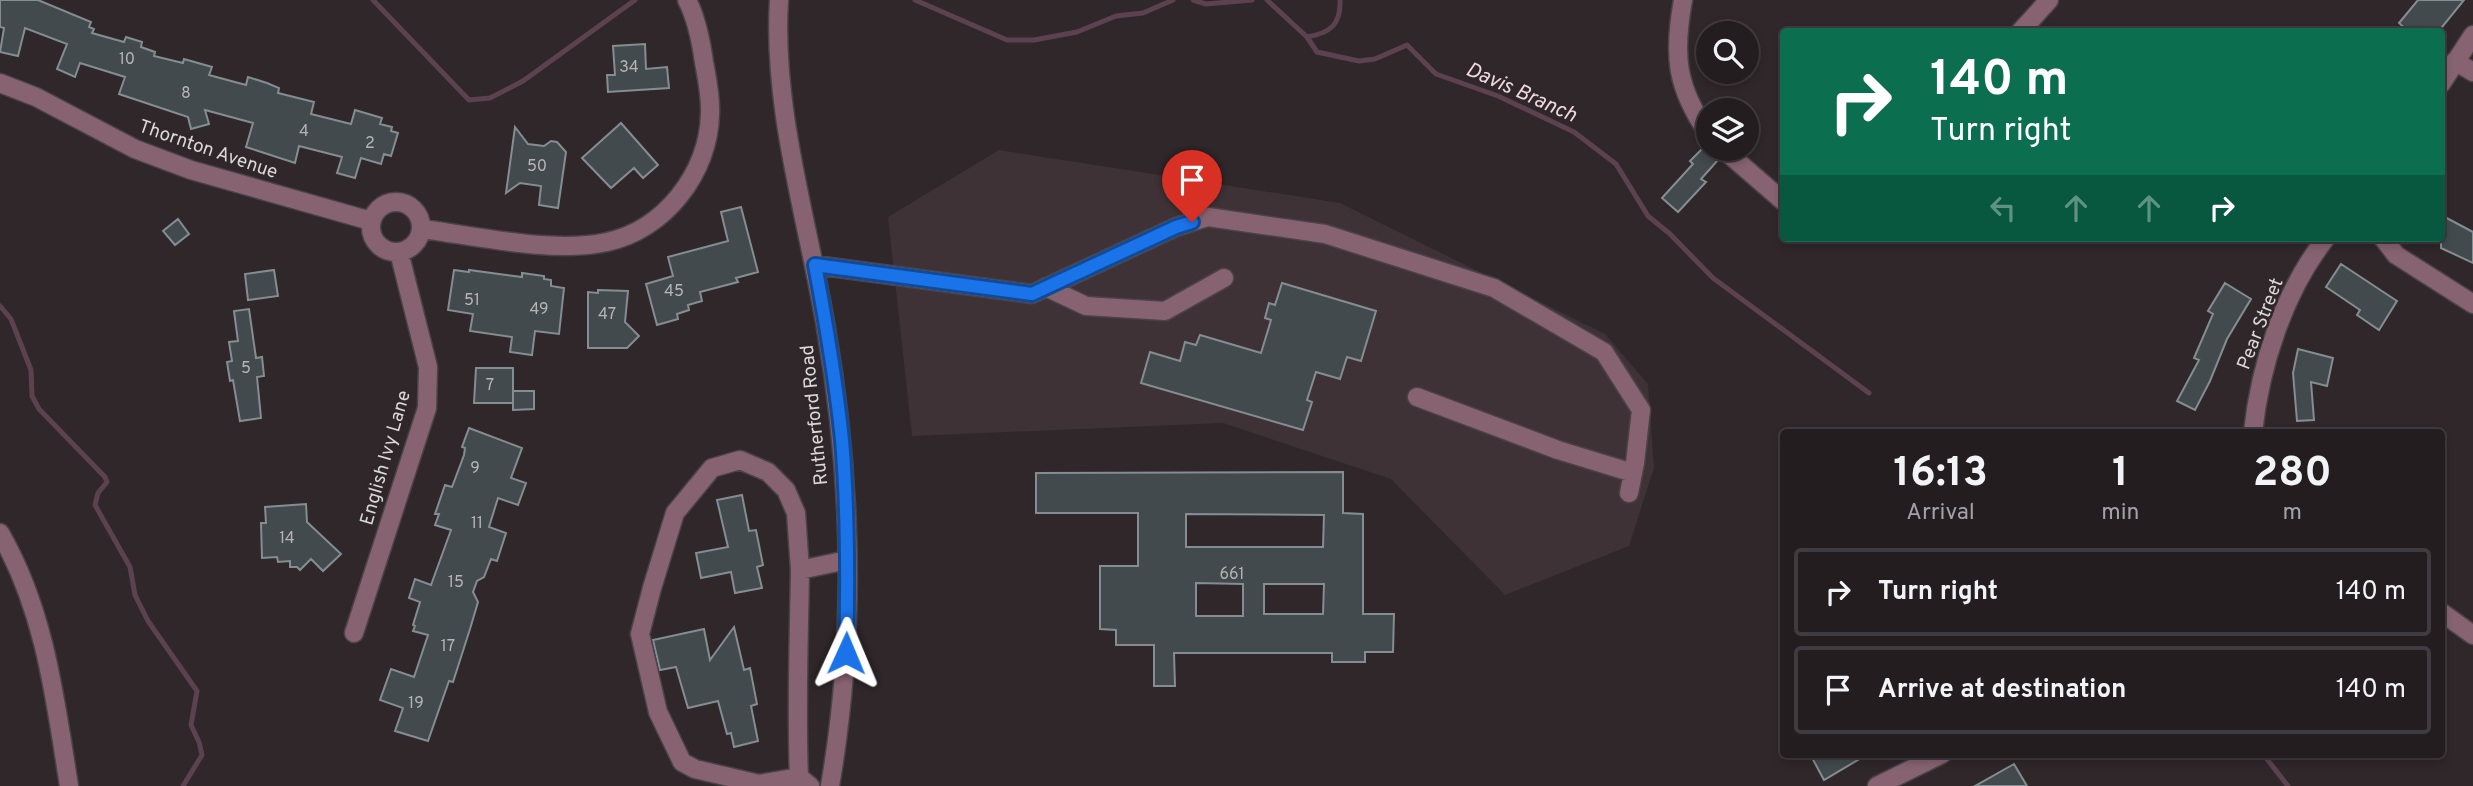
<!DOCTYPE html>
<html lang="en">
<head>
<meta charset="utf-8">
<style>
	:root { --surface:#231d20; --page:#2f2a2d; --text:#f1f3f6; --muted:#a3a2a5; --line:#403b3e }
	body { margin:0; font-family:Overpass,sans-serif; background:var(--page); color:var(--text); height:100vh; display:flex; flex-direction:column; font-size:26px; white-space:nowrap }
	* { box-sizing:border-box; margin:0 }
	p { font-size:23px; color:var(--muted) }
	.icon { flex:none; width:38px; height:38px; fill:none; stroke:currentColor; stroke-width:2; stroke-linecap:round; stroke-linejoin:round }
	.map { position:relative; flex:1; overflow:hidden }
	.drawer { position:absolute; left:1780px; top:429px; width:665px; height:329px; display:flex; flex-direction:column; background:var(--surface); border-radius:7px; box-shadow:0 4px 10px #0003,0 0 0 2px var(--line) }
	.drawer>* { flex:none }
	.banner { position:absolute; left:1780px; top:28px; width:665px; height:214px; border-radius:7px; box-shadow:0 4px 10px #0003,0 0 0 2px var(--line); background:#0b6e4f; color:#fff; overflow:hidden }
	.controls { position:absolute; left:1696px; top:21px; display:grid; gap:14px }
	.controls a { display:grid; place-items:center; width:63px; height:63px; border-radius:50%; background:var(--surface); box-shadow:0 4px 10px #0003,0 0 0 2px var(--line); font-size:35px }
	.pin { position:absolute; display:grid; place-items:center; width:60px; height:60px; color:#fff; margin:-72px -30px; border-radius:50% 50% 50% 0; rotate:-45deg; box-shadow:0 0 7px #0007 }
	.pin .icon { rotate:45deg }
	.me { position:absolute; width:77px; margin:-38px; rotate:1deg; stroke-linejoin:round; filter:drop-shadow(0 0 5px #0008) }
	.turn { display:flex; align-items:center; gap:24px; height:147px; padding:0 35px; font-size:32px }
	.turn .icon { width:91px; height:91px; stroke-width:2.5 }
	.turn b { display:block; font-size:49px; line-height:60px }
	.lanes { display:flex; align-items:center; height:66px; padding:0 35px; background:#0003; justify-content:center; gap:35px; direction:ltr }
	.lanes .off { opacity:.35 }
	.eta { display:flex; justify-content:space-evenly; align-items:center; height:119px; text-align:center }
	.eta b { font-size:42px; font-weight:700; line-height:49px }
	ul { padding:0; list-style:none }
	li { display:flex; align-items:center; gap:21px; height:88px; margin:0 14px 10px; padding:0 21px; border:4px solid var(--line); border-radius:7px }
	li div { flex:1 }
	li b { display:block; font-size:26px }
	li em { font-style:normal }
	.map>svg:first-child { display:block }
	.built { fill:#3f3237 }
	.lines { fill:none; stroke-linecap:round; stroke-linejoin:round }
	.stream { stroke:#5c424f; stroke-width:5 }
	.building { fill:#424a4e; stroke:#848d91; stroke-width:2; fill-rule:evenodd }
	.minor-casing { stroke:#4b4346; stroke-width:21 }
	.minor { stroke:#876371; stroke-width:18 }
	.route-casing { stroke:#114b97; stroke-width:18 }
	.route { stroke:#1a73e8; stroke-width:12 }
	.labels { text-anchor:middle; dominant-baseline:central; stroke-width:5; stroke-linejoin:round; paint-order:stroke }
	.number-label { font-size:16px; fill:#b6b4b6 }
	.street-label { font-size:19px; fill:#dcd7d9; stroke:#2f272a }
	.water-label { font-size:21px; font-style:italic; fill:#f0d9e2; stroke:#2f272a }
</style>
</head>
<body>
<div class="map">
<svg width="2473" height="786" viewBox="0 0 2473 786">
	<rect width="100%" height="100%" fill="#2f272a"/>
	<path class="built" d="M999 150 1340 203 1605 334 1648 384 1654 468 1629 546 1505 595 1391 479 1223 423 912 436 888 217Z"/>
	<g class="lines">
		<path class="stream" d="M373 0 469 100 490 98 523 81 635 0
			M915 0 1007 40H1034L1077 32 1116 16 1143 13 1173 0
			M1193 0 1206 4 1252 0
			M1267 0 1307 37 1317 52 1359 61 1375 59 1407 45 1436 74 1498 96 1574 132 1616 164 1648 216 1670 234 1713 278 1869 393
			M1307 37C1330 33 1341 25 1340 0
			M0 306 11 319 31 370 32 396 39 409 105 477 107 482 98 493 95 505 130 567 135 595 148 621 197 691 191 725 199 742 202 755 183 786
			M2263 754 2288 786"/>
	</g>
	<path class="building" d="M0 0H38L91 22 89 27 94 29 92 33 124 42 126 37 142 42 141 47 155 52 154 56 183 63 184 59 212 67 209 75 246 85 248 77 267 83 279 88 278 93 314 102 311 114 351 124 355 110 382 118 380 124 392 127 391 131 398 133 391 156 384 154 381 164 361 158 355 178 337 173 342 157 299 146 295 163 246 147 253 123 205 110 209 124 191 129 188 117 119 94 125 77 80 63 75 77 57 69 67 44 25 28 18 56 0 52 4 28 0 27Z
		M2418 0H2464L2438 32H2409L2399 23Z
		M645 44 646 69 667 67 669 88 608 92 607 75H615L613 46Z
		M621 123 658 165 643 178 634 168 611 188 582 158Z
		M515 127 528 144 544 146 551 141 557 142 566 152 558 208 539 205 541 186 520 183 506 193Z
		M1704 147 1718 160 1701 179 1706 182 1678 212 1662 198 1693 164 1690 161Z
		M741 207 758 272 736 278 738 282 700 292 702 301 688 305 689 310 677 314 678 319 657 325 646 284 673 276 668 257 728 241 721 212Z
		M2441 215 2473 232V263L2441 248Z
		M178 219 189 234 175 245 163 231Z
		M2341 264 2397 301 2379 330 2357 315 2360 310 2326 287Z
		M274 270 278 296 248 300 245 274Z
		M454 270 469 272V270L522 277V273L544 276V279L551 280V286L564 288 559 334 535 331 532 355 510 352 512 337 470 331 473 314 448 310Z
		M1282 283 1376 311 1361 361 1347 357 1340 379 1316 372 1307 400 1312 402 1303 430 1141 383 1150 352 1180 361 1185 342 1196 345 1200 335 1261 353 1271 320 1265 318 1269 303 1275 305Z
		M2225 283 2251 299 2227 339 2210 381 2195 410 2177 401 2199 360 2194 358 2213 314 2208 311Z
		M598 290 628 291 625 322 639 336 627 348H588V292L598 293Z
		M249 309 256 358 262 357 264 376 257 377 261 418 240 421 233 380 230 381 227 362 232 361 229 342 238 341 234 311Z
		M2298 349 2333 358 2327 386 2311 382 2314 420 2297 421 2293 373Z
		M476 368H513V403H474Z
		M513 391H534V409L513 410Z
		M469 428 522 448 511 478 526 483 518 505 498 498 489 527 506 533 497 561 491 559 484 577 477 581 473 592 478 602 470 629 453 682 449 681 428 741 395 731 403 708 380 700 391 669 414 677 428 635 413 631 415 626 413 625 420 602 409 598 415 579 431 585 451 530 435 525 439 514H435L445 485 452 487 464 455 465 448 462 447Z
		M1343 472V513L1363 514V614H1394L1393 652H1365V662H1332V653H1174L1175 686H1154V645H1116V630L1100 629V566H1138V513H1036V473ZM1186 514 1324 515 1323 547H1186ZM1196 583 1243 584V616H1196ZM1264 584H1324L1323 614H1264Z
		M742 495 749 531 756 530 763 565 757 567 762 588 735 593 731 572 701 578 696 553 728 547 717 500Z
		M306 504 307 522 341 554 323 571 311 559 300 570 297 567H290V561L278 562 277 557 262 558 261 523H266L265 507Z
		M734 627 744 670 750 668 757 704 751 706 758 741 734 747 731 733 727 734 718 701 688 708 676 667 660 670 653 640 704 629 710 660Z
		M1810 754H1868L1824 780Z
		M2014 764 2027 786H1975Z"/>
	<g class="lines">
		<defs>
			<path id="minor" d="M779 0C772 109 808 221 826 328 852 479 856 635 830 786
				M1683 0C1673 55 1676 87 1708 133
				M2020 32 2049 0
				M2455 61 2473 72
				M0 83 36 97 135 149 191 170 371 221
				M2441 84 2473 35
				M1723 149 1783 201
				M371 227a25 25 0 1 1 50 0a25 25 0 1 1-50 0Z
				M422 229C477 236 553 254 607 242 664 230 709 173 710 114 711 97 707 79 704 62 701 41 697 19 687 0
				M2383 238 2396 255 2473 304
				M815 265 1032 294 1176 227 1208 217 1325 234 1494 288 1604 352 1641 410 1635 463 1629 493
				M1046 287 1086 306 1165 311 1224 278
				M1417 397 1558 450 1633 473
				M2253 432C2260 366 2284 291 2326 238
				M0 533C45 611 55 698 69 786
				M800 570C799 639 796 708 799 777L810 786
				M2441 612 2473 635
				M354 633 427 408 428 367 399 252
				M799 777 759 784 695 769 682 762 658 712 640 634 652 588 675 513 712 468 740 460 768 472 786 490 796 513 800 570 847 560
				M1877 786 1942 754"/>
		</defs>
		<use href="#minor" class="minor-casing"/>
		<use href="#minor" class="minor"/>
	</g>
	<g class="lines">
		<defs>
			<path id="route" d="M846 653C848 582 848 511 842 440 836 381 826 323 815 265L1032 294 1176 227 1192 222"/>
		</defs>
		<use href="#route" class="route-casing"/>
		<use href="#route" class="route"/>
	</g>
	<g class="labels">
		<g class="number-label">
			<text x="127" y="60">10</text>
			<text x="629" y="68">34</text>
			<text x="186" y="94">8</text>
			<text x="304" y="132">4</text>
			<text x="370" y="144">2</text>
			<text x="537" y="167">50</text>
			<text x="674" y="292">45</text>
			<text x="472" y="301">51</text>
			<text x="539" y="310">49</text>
			<text x="607" y="315">47</text>
			<text x="246" y="369">5</text>
			<text x="490" y="386">7</text>
			<text x="475" y="469">9</text>
			<text x="477" y="524">11</text>
			<text x="287" y="539">14</text>
			<text x="1232" y="575">661</text>
			<text x="456" y="583">15</text>
			<text x="448" y="647">17</text>
			<text x="416" y="704">19</text>
		</g>
		<g class="street-label">
			<text transform="translate(208 150) rotate(19)">Thornton Avenue</text>
			<text transform="translate(2261 324) rotate(-69)">Pear Street</text>
			<text transform="translate(815 415) rotate(-96)">Rutherford Road</text>
			<text transform="translate(386 458) rotate(-74)">English Ivy Lane</text>
		</g>
		<g class="water-label">
			<text transform="translate(1521 93) rotate(24)">Davis Branch</text>
		</g>
	</g>
</svg>
<div class="controls">
<a><svg class="icon" aria-label="search" viewBox="0 0 24 24"><circle cx="10" cy="10" r="6"/><path d="M15 15l6 6"/></svg></a>
<a><svg class="icon" aria-label="layers" viewBox="0 0 24 24"><path d="M12 4l9 5-9 5-9-5zM3 14l9 5 9-5"/></svg></a>
</div>
<div class="pin" style="left:1192px;top:222px;background:#d93025"><svg class="icon" aria-label="arrive" viewBox="0 0 24 24"><path d="M6 21V4h12l-3 4 3 4H6"/></svg></div>
<svg class="me" style="left:846px;top:653px" viewBox="-20 -20 40 40"><path d="M0-17L14 15 0 8-14 15z" fill="#1a73e8" stroke="#fff" stroke-width="4"/></svg>
<div class="banner">
<div class="turn"><svg class="icon" aria-label="right" viewBox="0 0 24 24"><path d="M7 20v-9h11M14 6l5 5-5 5"/></svg><div><b>140 m</b>Turn right</div></div>
<div class="lanes"><svg class="icon off" aria-label="left" viewBox="0 0 24 24"><path d="M17 20v-9H6M10 6l-5 5 5 5"/></svg><svg class="icon off" aria-label="ahead" viewBox="0 0 24 24"><path d="M12 20V5M6 11l6-6 6 6"/></svg><svg class="icon off" aria-label="ahead" viewBox="0 0 24 24"><path d="M12 20V5M6 11l6-6 6 6"/></svg><svg class="icon" aria-label="right" viewBox="0 0 24 24"><path d="M7 20v-9h11M14 6l5 5-5 5"/></svg></div>
</div>
<section class="drawer">
<div class="eta">
<div><b>16:13</b><p>Arrival</p></div>
<div><b>1</b><p>min</p></div>
<div><b>280</b><p>m</p></div>
</div>
<ul>
<li><svg class="icon" aria-label="right" viewBox="0 0 24 24"><path d="M7 20v-9h11M14 6l5 5-5 5"/></svg><div><b>Turn right</b></div><em>140 m</em></li>
<li><svg class="icon" aria-label="arrive" viewBox="0 0 24 24"><path d="M6 21V4h12l-3 4 3 4H6"/></svg><div><b>Arrive at destination</b></div><em>140 m</em></li>
</ul>
</section>
</div>
</body>
</html>
